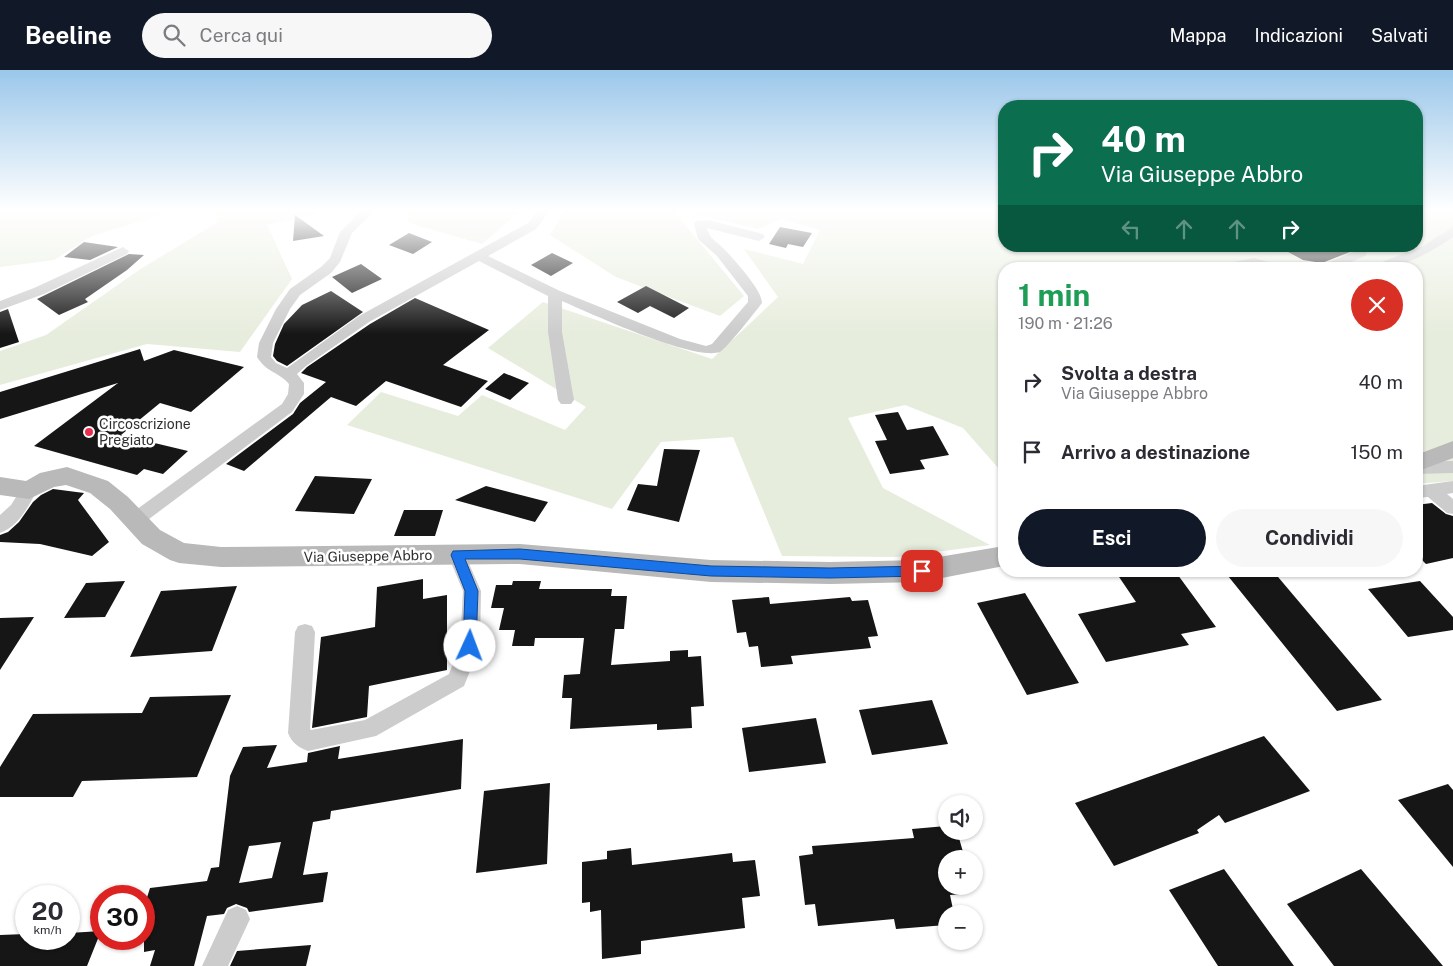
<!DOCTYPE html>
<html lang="it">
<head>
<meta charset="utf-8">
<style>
	:root { --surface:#fff; --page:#f7f7f7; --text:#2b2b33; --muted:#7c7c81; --accent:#111827 }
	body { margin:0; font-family:"Public Sans",sans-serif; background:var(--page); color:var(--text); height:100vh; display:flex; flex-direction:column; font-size:19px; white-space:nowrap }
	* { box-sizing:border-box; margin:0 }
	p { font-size:16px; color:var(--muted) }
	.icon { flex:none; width:28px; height:28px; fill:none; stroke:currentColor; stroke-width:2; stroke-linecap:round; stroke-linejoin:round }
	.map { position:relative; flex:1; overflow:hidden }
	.panel { position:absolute; left:998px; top:192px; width:425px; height:315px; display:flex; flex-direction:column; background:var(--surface); border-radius:20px; box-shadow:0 1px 4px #0004 }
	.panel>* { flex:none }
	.hud { position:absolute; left:998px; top:30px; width:425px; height:152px; border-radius:20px; box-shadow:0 1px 4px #0004; background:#0b6e4f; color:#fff; overflow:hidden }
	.buttons { position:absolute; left:938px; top:725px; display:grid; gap:10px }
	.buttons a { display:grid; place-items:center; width:45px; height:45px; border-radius:50%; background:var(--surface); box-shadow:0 1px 4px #0004; font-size:25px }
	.speed { position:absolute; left:15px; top:815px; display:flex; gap:10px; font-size:25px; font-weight:700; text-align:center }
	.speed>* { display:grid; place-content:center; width:65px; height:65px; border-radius:50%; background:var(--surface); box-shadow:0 1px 4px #0004; line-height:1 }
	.speed small { font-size:12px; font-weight:400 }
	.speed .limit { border:8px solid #d22; background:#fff; color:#111 }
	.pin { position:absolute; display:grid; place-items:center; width:42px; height:42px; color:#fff; margin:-21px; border-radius:10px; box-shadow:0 2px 8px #0006 }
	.me { position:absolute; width:55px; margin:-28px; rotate:2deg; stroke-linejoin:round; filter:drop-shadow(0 0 4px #0008) }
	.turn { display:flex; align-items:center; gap:18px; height:105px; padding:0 20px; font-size:22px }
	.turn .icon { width:65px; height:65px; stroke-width:2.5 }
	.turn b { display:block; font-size:35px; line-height:42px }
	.lanes { display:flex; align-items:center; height:48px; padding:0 20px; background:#0003; justify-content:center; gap:25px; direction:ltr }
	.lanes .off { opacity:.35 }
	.round { display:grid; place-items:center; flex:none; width:52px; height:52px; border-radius:26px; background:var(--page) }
	.summary { display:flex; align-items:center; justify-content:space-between; height:85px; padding:0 20px }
	h1 { font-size:30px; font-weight:700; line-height:38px; color:#1e9e55 }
	.primary-button { display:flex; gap:10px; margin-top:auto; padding:10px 20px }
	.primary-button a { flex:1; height:58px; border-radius:30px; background:var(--accent); color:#fff; font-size:20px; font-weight:700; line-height:58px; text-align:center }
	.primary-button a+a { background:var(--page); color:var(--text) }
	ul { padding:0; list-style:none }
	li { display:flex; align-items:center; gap:15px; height:70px; padding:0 20px }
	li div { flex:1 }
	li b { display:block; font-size:19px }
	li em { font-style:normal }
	header { display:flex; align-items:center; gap:30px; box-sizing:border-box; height:70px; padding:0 25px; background:var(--accent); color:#fff }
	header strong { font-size:24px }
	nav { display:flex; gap:28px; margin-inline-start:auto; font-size:18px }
	.search { width:350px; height:45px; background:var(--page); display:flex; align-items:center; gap:12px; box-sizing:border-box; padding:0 18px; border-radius:28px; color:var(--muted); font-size:19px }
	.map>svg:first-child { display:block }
	.green { fill:#e7eddd }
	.building { fill:#161616; fill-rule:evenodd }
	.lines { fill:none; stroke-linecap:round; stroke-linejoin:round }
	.street { fill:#ccc; fill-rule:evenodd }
	.secondary { fill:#b9b9b9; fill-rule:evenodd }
	.route { fill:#1a73e8; stroke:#114b97 }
	.poi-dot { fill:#e92f54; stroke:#fff; stroke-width:2 }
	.labels { text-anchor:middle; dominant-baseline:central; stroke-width:5; stroke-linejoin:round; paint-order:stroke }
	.poi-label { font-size:14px; fill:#2f2f2f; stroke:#fff; text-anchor:start }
	.street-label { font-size:14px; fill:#2f2f2f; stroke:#fff }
</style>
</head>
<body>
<header>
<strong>Beeline</strong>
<div class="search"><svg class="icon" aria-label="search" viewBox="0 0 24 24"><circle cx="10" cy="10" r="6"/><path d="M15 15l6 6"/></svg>Cerca qui</div>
<nav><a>Mappa</a><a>Indicazioni</a><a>Salvati</a></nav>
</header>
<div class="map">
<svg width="1453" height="896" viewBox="0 0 1453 896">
	<rect width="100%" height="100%" fill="#fff"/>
	<path class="green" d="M0 139H179L92 166 54 190 0 197Z
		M216 139H338L267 155 292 209 240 282 147 274 0 315V281L46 265 139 200 218 152Z
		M404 139H523L482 174 409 153Z
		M566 139H1004V176H1416V139H1453V411L1416 414V199H1004V399L1000 400 963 358 905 335 848 348 883 418 990 475 897 487 782 486 733 367 661 372 612 439 347 355 381 322 458 346 482 325 565 360 586 337 488 278 543 232 712 289 778 227 744 179 803 194 820 160 781 149 758 159 672 139 744 226 720 246 616 207 550 165Z"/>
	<path class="building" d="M295 145 324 166 293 171Z
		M780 157 812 163 803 177 788 174 786 178 769 174Z
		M409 163 432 172 413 184 389 175Z
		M84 172 118 177 90 190 64 187Z
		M1277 176H1365L1322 193 1303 190Z
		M552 183 573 193 551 206 531 195Z
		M129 184 144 185 127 200 85 229 88 232 59 245 37 229Z
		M361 194 382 209 352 223 332 207Z
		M646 216 689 238 674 248 650 236 638 243 617 232Z
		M331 221 363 242 287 296 277 291 273 286 275 274 284 254 302 235Z
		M415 228 489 260 443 295 488 311 461 337 386 311 356 336 331 327 244 401 226 394 293 344 300 333 326 312 301 303 307 297 370 254Z
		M8 239 19 272 0 278V242Z
		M140 279 144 291 174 280 244 297 191 342 160 333 121 365 188 381 163 404 144 399 137 405 34 376 118 313 0 349V322Z
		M504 303 529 313 510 330 485 319Z
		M898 342 907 360 933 356 949 385 920 390 925 399 890 404 875 371 887 370 875 345Z
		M664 379 700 380 679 452 627 440 638 414 657 416Z
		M315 406 372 409 354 444 295 441Z
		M486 416 548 432 535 452 455 430Z
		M53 419 84 423 78 430 109 472 92 486 40 474 0 472V465L8 462 19 452 33 432 41 425Z
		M1432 433 1446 444 1453 446V488L1426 494 1416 484V435Z
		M404 440H443L435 466H394Z
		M1115 501H1175L1216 557 1181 564 1189 575 1106 592 1078 544 1136 532Z
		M1224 501H1273L1382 630 1337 641Z
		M423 509V529L447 525V600L369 616 367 647 312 658 321 567 375 557 377 517Z
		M125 511 105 547 64 548 86 513Z
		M513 511H541L539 519H612L611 526H627L624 559H615L611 595 670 591V581L688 580V587L701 586 704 636 691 637 692 658 657 660V654L570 659 572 628H562L564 605 580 604 584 568H535L534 576H512L515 560H499L504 538H491L496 515H512Z
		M1420 511 1453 547V560L1408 567 1368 519Z
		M237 516 212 581 130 587 161 521Z
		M1025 523 1079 613 1027 625 977 533Z
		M769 527 770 534 850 527 852 531 868 530 878 566 868 567 871 578 791 586 793 594 761 597 758 576 749 577 746 562 737 563 732 530Z
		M34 547 0 600V548Z
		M231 625 197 707 82 711 73 727H0V697L33 644 142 643 150 627Z
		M932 630 948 674 872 685 859 640Z
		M816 648 826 693 749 702 742 658Z
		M1264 666 1310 721 1225 753 1219 745 1197 760 1199 763 1114 796 1075 733Z
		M463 669 461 719 331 741 330 749 313 752 303 805 328 802 323 832 249 842 247 838 236 834 227 838 224 844 207 846 194 896H150L155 880 144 882V837L150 818 207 811 211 798 219 797 230 706 243 677 277 675 267 698 307 692 308 683 340 676 338 689ZM281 772 272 808 239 813 249 776Z
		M550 713 547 794 476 803 484 721Z
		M1448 714 1453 720V797L1398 730Z
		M946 756V761H957L965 789H946V816H960L963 824 950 825 954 844H946V855L896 859 894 849 818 856 815 834 805 835 799 786 813 784 812 776 914 768 912 759Z
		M631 778 632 795 732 783 733 792 755 790 760 826 742 828 745 858 641 871V884L602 889 601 840 590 842V832L582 833V792L607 789V781Z
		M1224 799 1262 852 1294 896H1218L1169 820Z
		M1361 799 1443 896H1334L1287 834Z
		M101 861 87 896H0V865L26 864V869H69V863Z
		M311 875 306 896H230L237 881Z"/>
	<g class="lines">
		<path class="street" d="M363 139H376L352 163 340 192 331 203 300 225 290 239 273 273 271 287 276 293 287 298 359 246 528 153 539 139H551L536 159 488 186 560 221 680 269 706 276 712 274 748 232V226L717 186 698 169 694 154 696 151 708 150 763 164 765 167 759 171 707 158C709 169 719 173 726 181 736 192 762 220 762 233 756 241 726 279 720 282 693 291 592 244 562 231V262L574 330 571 334H561L558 330 548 262V226L479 191 369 252 306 296 297 304 304 313V324L292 342 141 455 135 457 129 455 126 450 129 445 282 334 288 324 289 314C278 301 268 304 257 287L259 273 276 239 290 219 321 197 330 188 340 162Z
			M1453 157V167C1428 184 1401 199 1371 199L1372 196 1423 176Z
			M123 177 129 181 127 184 44 224 0 240V231L34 218Z
			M1361 179 1367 183 1365 186 1335 199H1264C1249 195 1228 199 1212 199L1213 196 1254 188 1272 193 1303 192 1322 195Z
			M1453 391V403L1416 404V392Z
			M1453 411V423L1447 424 1453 429V444L1447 443 1428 427 1416 428V416Z
			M29 414 35 416 37 420C29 436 18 457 0 463V445L11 435 23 416Z
			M457 478 463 480 481 521 480 576 464 616 376 666 308 681C298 677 292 673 288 663L295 562 298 556 305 554 312 556 315 562 310 659 311 660 365 650 449 604 460 576 463 521 448 485 451 480Z
			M237 836 246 840 250 849 228 896H202L228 840Z"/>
		<path class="secondary" d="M1453 371V388L1416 402V385Z
			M67 397 108 411 128 427 160 460 184 473 221 477 520 474 711 490 830 492 921 490 1004 476V496L921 512 830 514 711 512 520 494 221 497 179 493 170 490 142 474 110 439 90 423 66 415 54 417 29 429 0 425V407L26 411 40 403Z"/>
	</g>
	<linearGradient id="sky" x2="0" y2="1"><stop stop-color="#9bc7ea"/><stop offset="0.53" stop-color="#fff"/><stop offset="1" stop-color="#fff" stop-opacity="0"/></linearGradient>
	<rect width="1453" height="264" fill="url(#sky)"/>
	<path class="route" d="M520 479 711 496 830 498 922 496 926 498 928 501 926 505 922 506 830 508 711 506 520 489H465L478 521 476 576 474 580 470 582 465 580 463 576 465 521 451 485 453 481Z"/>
	<circle class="poi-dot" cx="89" cy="362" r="5"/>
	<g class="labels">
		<g class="poi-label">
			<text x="99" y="354">Circoscrizione<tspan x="99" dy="16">Pregiato</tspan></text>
		</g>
		<g class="street-label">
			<text transform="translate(368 486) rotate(-1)">Via Giuseppe Abbro</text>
		</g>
	</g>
</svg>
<div class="buttons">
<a><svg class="icon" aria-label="sound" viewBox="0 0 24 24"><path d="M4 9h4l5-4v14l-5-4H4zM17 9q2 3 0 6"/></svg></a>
<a>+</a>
<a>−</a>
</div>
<div class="speed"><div>20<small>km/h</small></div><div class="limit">30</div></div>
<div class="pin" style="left:922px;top:501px;background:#d93025"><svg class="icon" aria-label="arrive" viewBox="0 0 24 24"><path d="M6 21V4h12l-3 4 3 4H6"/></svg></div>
<svg class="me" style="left:470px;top:576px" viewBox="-20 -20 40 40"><circle r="19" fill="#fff"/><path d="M0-13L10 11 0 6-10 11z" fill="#1a73e8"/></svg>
<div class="hud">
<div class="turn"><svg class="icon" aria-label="right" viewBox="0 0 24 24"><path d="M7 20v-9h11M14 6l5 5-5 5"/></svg><div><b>40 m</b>Via Giuseppe Abbro</div></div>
<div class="lanes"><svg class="icon off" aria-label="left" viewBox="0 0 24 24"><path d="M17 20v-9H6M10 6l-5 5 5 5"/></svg><svg class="icon off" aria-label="ahead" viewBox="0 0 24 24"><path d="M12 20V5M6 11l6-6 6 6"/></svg><svg class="icon off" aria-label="ahead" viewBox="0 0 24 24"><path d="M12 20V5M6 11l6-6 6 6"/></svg><svg class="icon" aria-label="right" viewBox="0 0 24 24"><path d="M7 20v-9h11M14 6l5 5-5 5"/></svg></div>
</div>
<section class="panel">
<div class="summary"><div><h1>1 min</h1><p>190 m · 21:26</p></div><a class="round" style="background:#d93025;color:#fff"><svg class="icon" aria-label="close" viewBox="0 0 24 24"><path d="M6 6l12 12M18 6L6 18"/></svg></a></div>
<ul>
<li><svg class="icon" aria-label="right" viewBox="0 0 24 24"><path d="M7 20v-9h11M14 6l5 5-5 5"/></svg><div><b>Svolta a destra</b><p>Via Giuseppe Abbro</p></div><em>40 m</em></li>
<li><svg class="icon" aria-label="arrive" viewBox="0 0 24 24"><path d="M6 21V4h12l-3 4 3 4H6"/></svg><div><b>Arrivo a destinazione</b></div><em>150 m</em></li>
</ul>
<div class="primary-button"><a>Esci</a><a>Condividi</a></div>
</section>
</div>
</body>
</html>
